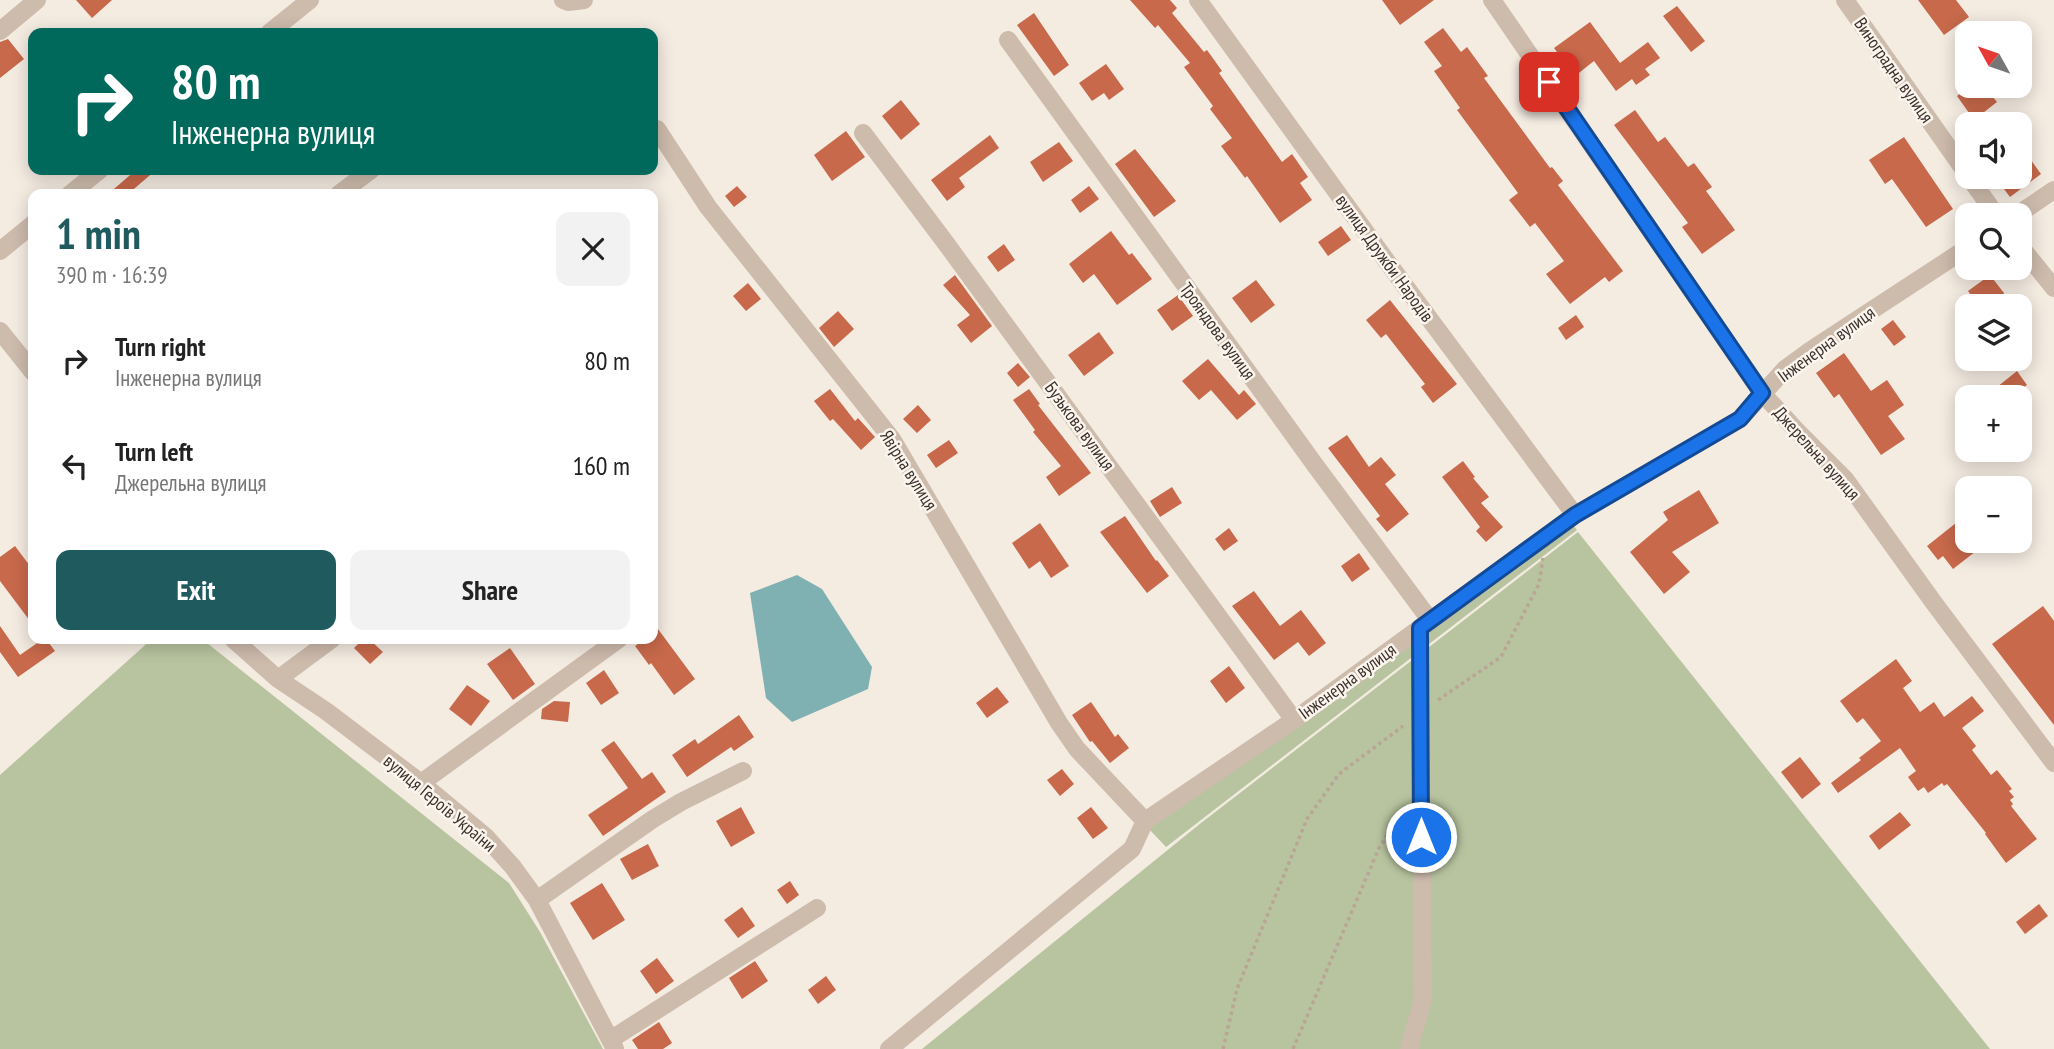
<!DOCTYPE html>
<html lang="en">
<head>
<meta charset="utf-8">
<style>
	:root { --surface:#fff; --page:#f2f2f2; --text:#222; --muted:#767676; --accent:#1f5a5e }
	body { margin:0; font-family:"PT Sans Narrow",sans-serif; background:var(--page); color:var(--text); height:100vh; display:flex; flex-direction:column; font-size:26px; white-space:nowrap }
	* { box-sizing:border-box; margin:0 }
	p { font-size:23px; color:var(--muted) }
	.icon { flex:none; width:38px; height:38px; fill:none; stroke:currentColor; stroke-width:2; stroke-linecap:round; stroke-linejoin:round }
	.map { position:relative; flex:1; overflow:hidden }
	.drawer { position:absolute; left:28px; top:189px; width:630px; height:455px; display:flex; flex-direction:column; background:var(--surface); border-radius:14px; box-shadow:0 4px 18px #0003 }
	.drawer>* { flex:none }
	.hud { position:absolute; left:28px; top:28px; width:630px; height:147px; border-radius:14px; box-shadow:0 4px 18px #0003; background:#00695c; color:#fff; overflow:hidden }
	.needle { width:46px; rotate:310deg }
	.buttons { position:absolute; left:1955px; top:21px; display:grid; gap:14px }
	.buttons a { display:grid; place-items:center; width:77px; height:77px; border-radius:14px; background:var(--surface); box-shadow:0 4px 18px #0003; font-size:35px }
	.pin { position:absolute; display:grid; place-items:center; width:60px; height:60px; color:#fff; margin:-30px; border-radius:14px; box-shadow:0 4px 10px #0006 }
	.me { position:absolute; width:77px; margin:-38px; rotate:0deg; stroke-linejoin:round; filter:drop-shadow(0 0 5px #0008) }
	.turn { display:flex; align-items:center; gap:24px; height:147px; padding:0 28px; font-size:32px }
	.turn .icon { width:91px; height:91px; stroke-width:2.5 }
	.turn b { display:block; font-size:49px; line-height:60px }
	.round { display:grid; place-items:center; flex:none; width:74px; height:74px; border-radius:14px; background:var(--page) }
	.overview { display:flex; align-items:center; justify-content:space-between; height:119px; padding:0 28px }
	h1 { font-size:42px; font-weight:700; line-height:52px; color:var(--accent) }
	.cta { display:flex; gap:14px; margin-top:auto; padding:14px 28px }
	.cta a { flex:1; height:80px; border-radius:14px; background:var(--accent); color:#fff; font-size:28px; font-weight:700; line-height:80px; text-align:center }
	.cta a+a { background:var(--page); color:var(--text) }
	ul { padding:0; list-style:none }
	li { display:flex; align-items:center; gap:21px; height:105px; padding:0 28px }
	li div { flex:1 }
	li b { display:block; font-size:26px }
	li em { font-style:normal }
	.map>svg:first-child { display:block }
	.green { fill:#b8c4a0 }
	.water { fill:#7fb0b2 }
	.building { fill:#c8694b }
	.lines { fill:none; stroke-linecap:round; stroke-linejoin:round }
	.path { stroke:#b9a596; stroke-width:3.5; stroke-dasharray:3.5 3.5; stroke-linecap:butt }
	.street { stroke:#cdbbac; stroke-width:18 }
	.route-casing { stroke:#114b97; stroke-width:18 }
	.route { stroke:#1a73e8; stroke-width:12 }
	.labels { text-anchor:middle; dominant-baseline:central; stroke-width:5; stroke-linejoin:round; paint-order:stroke }
	.street-label { font-size:18px; fill:#3b302b; stroke:#fbf5ee }
</style>
</head>
<body>
<div class="map">
<svg width="2054" height="1049" viewBox="0 0 2054 1049">
	<rect width="100%" height="100%" fill="#f4ebe1"/>
	<path class="green" d="M1570 521 1577 530 1166 847 1148 828Z
		M1578 532 1990 1049H922L1201 823Z
		M152 639H202L509 883 540 932 603 1049H0V775Z"/>
	<path class="water" d="M797 575 822 589 872 667 868 689 792 722 766 698 750 593Z"/>
	<path class="building" d="M76 0H112L92 18Z
		M1130 0H1170L1177 8 1172 13 1204 52 1207 50 1222 71 1219 73 1282 162 1292 154 1308 177 1300 183 1312 200 1280 223 1247 176 1245 178 1221 146 1232 138 1210 109 1213 106 1184 67 1190 63 1158 25 1155 28Z
		M1382 0H1434L1400 25Z
		M1918 0H1956L1969 17 1944 35Z
		M1677 6 1705 41 1691 52 1663 16Z
		M1034 13 1069 65 1054 76 1017 25Z
		M1590 22 1620 63 1648 42 1660 58 1645 69 1650 75 1636 85 1632 79 1616 91 1594 61 1575 76 1554 48Z
		M1443 28 1461 52 1467 47 1488 76 1484 78 1550 168 1552 167 1563 181 1558 185 1623 271 1609 282 1605 277 1570 304 1546 274 1564 261 1535 223 1530 227 1509 200 1518 193 1457 110 1460 108 1434 71 1442 66 1424 42Z
		M8 39 24 59 0 78V42Z
		M1106 64 1124 89 1109 100 1104 93 1092 101 1079 83Z
		M1970 86H1984L1997 102 1974 120 1957 96Z
		M901 100 920 124 901 140 882 116Z
		M1635 110 1658 142 1665 137 1688 167 1694 163 1712 187 1706 191 1735 230 1702 254 1682 227 1688 223 1614 125Z
		M846 131 865 157 832 181 814 155Z
		M990 135 999 148 959 178 965 187 947 201 931 180Z
		M1904 137 1953 209 1926 227 1892 179 1885 184 1869 160Z
		M1059 142 1073 161 1043 182 1030 162Z
		M2020 145 2041 174 2010 197 1995 177H2020Z
		M1135 149 1176 201 1154 217 1115 164Z
		M136 170H156L128 194H108Z
		M737 186 747 197 734 207 725 196Z
		M1089 186 1099 199 1080 213 1071 200Z
		M1341 226 1351 240 1328 256 1318 242Z
		M1111 231 1129 255 1132 253 1152 279 1117 305 1094 274 1083 283 1069 264Z
		M1004 244 1015 260 998 272 987 257Z
		M955 275 992 326 971 343 957 325 970 315 943 285Z
		M1990 275 2004 293 2002 306H1979L1968 291Z
		M1256 280 1275 305 1251 323 1232 298Z
		M748 283 761 299 746 311 733 296Z
		M1178 295 1193 316 1172 331 1157 310Z
		M1390 300 1457 384 1433 403 1421 387 1425 384 1386 334 1381 338 1366 320Z
		M838 311 854 329 834 347 819 328Z
		M1576 315 1584 327 1566 340 1558 328Z
		M1893 320 1906 337 1894 346 1881 329Z
		M1099 332 1114 353 1084 376 1068 355Z
		M1844 353 1871 391 1887 380 1904 405 1888 416 1905 439 1881 455 1839 394 1834 398 1816 373Z
		M1208 359 1239 395 1244 390 1256 404 1237 420 1211 390 1199 400 1182 381Z
		M1018 363 1030 377 1018 387 1007 373Z
		M2017 371 2027 385 2010 397H2005L1997 387Z
		M830 389 855 421 858 418 875 437 861 450 833 419 830 421 814 401Z
		M1029 389 1040 404 1038 405 1091 473 1059 496 1046 477 1061 466 1033 432 1035 430 1013 400Z
		M918 405 931 420 917 433 903 419Z
		M1347 435 1369 467 1381 457 1396 475 1385 484 1409 514 1387 532 1376 519 1380 516 1328 448Z
		M949 440 958 453 936 468 927 455Z
		M1463 461 1475 477 1473 478 1489 497 1481 503 1503 527 1486 542 1476 531 1480 527 1442 477Z
		M1172 487 1182 503 1160 517 1150 501Z
		M1699 490 1719 523 1672 552 1690 572 1664 594 1630 552 1668 520 1663 512Z
		M1125 516 1156 561 1157 560 1169 576 1147 593 1100 532Z
		M1961 519 1967 527V541H1989L1953 569 1943 556 1938 560 1927 546Z
		M1040 523 1069 566 1051 578 1040 561 1029 569 1012 543Z
		M1229 528 1238 541 1224 551 1215 539Z
		M15 546 33 570V625L0 581V557Z
		M1359 553 1370 569 1352 582 1341 566Z
		M1254 591 1280 626 1301 610 1326 643 1309 656 1298 642 1274 660 1232 606Z
		M2043 606 2054 621V725L1992 644Z
		M0 626 20 655 43 639H46L55 651 18 677 0 652Z
		M658 629 695 679 674 695 651 663 649 665 635 646 645 639H653V633Z
		M363 639H369L383 652 370 664 354 648Z
		M510 648 535 684 513 700 487 664Z
		M1896 659 1912 681 1903 688 1920 712 1934 702 1944 717 1972 696 1984 711 1962 728 1976 746 1972 750 1991 775 1997 770 2012 789 2009 791 2014 797 2010 800 2013 804 2011 806 2037 839 2006 863 1985 834 1986 833 1947 784 1944 786 1942 783 1928 793 1924 787 1918 791 1908 777 1916 771 1900 748 1838 793 1831 783 1861 760 1859 758 1881 741 1863 718 1857 723 1840 701Z
		M1229 666 1245 688 1226 703 1210 681Z
		M604 670 619 693 601 705 586 683Z
		M467 685 490 701 471 726 449 709Z
		M997 687 1009 702 987 718 976 703Z
		M554 701 570 702 568 722 541 719 542 709Z
		M1091 702 1115 737 1118 734 1129 748 1110 763 1092 741 1090 742 1072 715Z
		M739 715 754 737 734 751 731 747 687 777 672 755 695 739 698 744Z
		M614 741 642 779 652 772 666 792 603 836 588 815 628 788 601 750Z
		M1800 757 1821 784 1802 799 1781 772Z
		M1062 769 1074 784 1060 796 1047 780Z
		M741 807 755 833 731 847 716 821Z
		M1091 807 1108 828 1093 839 1077 818Z
		M1900 812 1911 825 1879 850 1869 836Z
		M648 844 659 866 632 880 620 859Z
		M790 881 799 895 787 904 777 890Z
		M602 883 625 920 593 940 570 903Z
		M2039 904 2048 916 2025 934 2016 922Z
		M742 907 755 926 738 938 724 920Z
		M657 958 674 981 656 994 640 971Z
		M755 961 768 981 742 999 729 978Z
		M826 976 836 990 818 1004 808 990Z
		M659 1022 672 1043 663 1049H638L632 1040Z"/>
	<g class="lines">
		<path class="path" d="M1438 700 1501 657 1539 584 1543 558
			M1223 1049 1237 989 1307 819 1339 774 1403 726
			M1293 1049 1379 848 1403 810"/>
		<path class="street" d="M563 0 568 2 584 0
			M1198 0 1388 263 1575 515
			M1492 0 1762 393 1797 431 1845 479 1934 603 2054 763
			M1845 0 1967 174
			M0 31 37 0
			M269 33 310 0
			M1008 40 1315 465 1430 620
			M657 129 708 207 892 439 1059 723 1077 749 1145 821
			M863 133 945 242 1294 720
			M1969 177 1996 215
			M70 194 100 170
			M339 194 371 170
			M2017 215 2054 190
			M2020 246 2054 288
			M0 251 33 224
			M0 331 33 372
			M233 639 278 679 326 711 421 783 486 837 513 867 537 900 615 1049
			M278 679 332 639
			M421 783 619 639
			M537 900 653 819 681 802 743 771
			M610 1040 817 908
			M889 1049 1132 849 1145 821 1294 720 1575 515 1740 419 1785 369 1811 350 1967 248
			M1409 1049 1423 999 1420 628"/>
	</g>
	<g class="lines">
		<defs>
			<path id="route" d="M1421 837 1420 628 1575 515 1740 419 1762 393 1549 82"/>
		</defs>
		<use href="#route" class="route-casing"/>
		<use href="#route" class="route"/>
	</g>
	<g class="labels">
		<g class="street-label">
			<text transform="translate(1894 70) rotate(55)">Виноградна вулиця</text>
			<text transform="translate(1385 258) rotate(54)">вулиця Дружби Народів</text>
			<text transform="translate(1218 331) rotate(54)">Трояндова вулиця</text>
			<text transform="translate(1826 344) rotate(-36)">Інженерна вулиця</text>
			<text transform="translate(1080 426) rotate(54)">Бузькова вулиця</text>
			<text transform="translate(1817 453) rotate(48)">Джерельна вулиця</text>
			<text transform="translate(909 470) rotate(58)">Явірна вулиця</text>
			<text transform="translate(1347 681) rotate(-36)">Інженерна вулиця</text>
			<text transform="translate(440 803) rotate(40)">вулиця Героїв України</text>
		</g>
	</g>
</svg>
<div class="buttons">
<a><svg class="needle" viewBox="-14 -14 28 28"><path d="M0-13l5 13h-10z" fill="#e53935"/><path d="M0 13l5-13h-10z" fill="#767676"/></svg></a>
<a><svg class="icon" aria-label="sound" viewBox="0 0 24 24"><path d="M4 9h4l5-4v14l-5-4H4zM17 9q2 3 0 6"/></svg></a>
<a><svg class="icon" aria-label="search" viewBox="0 0 24 24"><circle cx="10" cy="10" r="6"/><path d="M15 15l6 6"/></svg></a>
<a><svg class="icon" aria-label="layers" viewBox="0 0 24 24"><path d="M12 4l9 5-9 5-9-5zM3 14l9 5 9-5"/></svg></a>
<a>+</a>
<a>−</a>
</div>
<div class="pin" style="left:1549px;top:82px;background:#d93025"><svg class="icon" aria-label="arrive" viewBox="0 0 24 24"><path d="M6 21V4h12l-3 4 3 4H6"/></svg></div>
<svg class="me" style="left:1421px;top:837px" viewBox="-20 -20 40 40"><circle r="17" fill="#1a73e8" stroke="#fff" stroke-width="3"/><path d="M0-11L8 9 0 5-8 9z" fill="#fff"/></svg>
<div class="hud">
<div class="turn"><svg class="icon" aria-label="right" viewBox="0 0 24 24"><path d="M7 20v-9h11M14 6l5 5-5 5"/></svg><div><b>80 m</b>Інженерна вулиця</div></div>
</div>
<section class="drawer">
<div class="overview"><div><h1>1 min</h1><p>390 m · 16:39</p></div><a class="round"><svg class="icon" aria-label="close" viewBox="0 0 24 24"><path d="M6 6l12 12M18 6L6 18"/></svg></a></div>
<ul>
<li><svg class="icon" aria-label="right" viewBox="0 0 24 24"><path d="M7 20v-9h11M14 6l5 5-5 5"/></svg><div><b>Turn right</b><p>Інженерна вулиця</p></div><em>80 m</em></li>
<li><svg class="icon" aria-label="left" viewBox="0 0 24 24"><path d="M17 20v-9H6M10 6l-5 5 5 5"/></svg><div><b>Turn left</b><p>Джерельна вулиця</p></div><em>160 m</em></li>
</ul>
<div class="cta"><a>Exit</a><a>Share</a></div>
</section>
</div>
</body>
</html>
